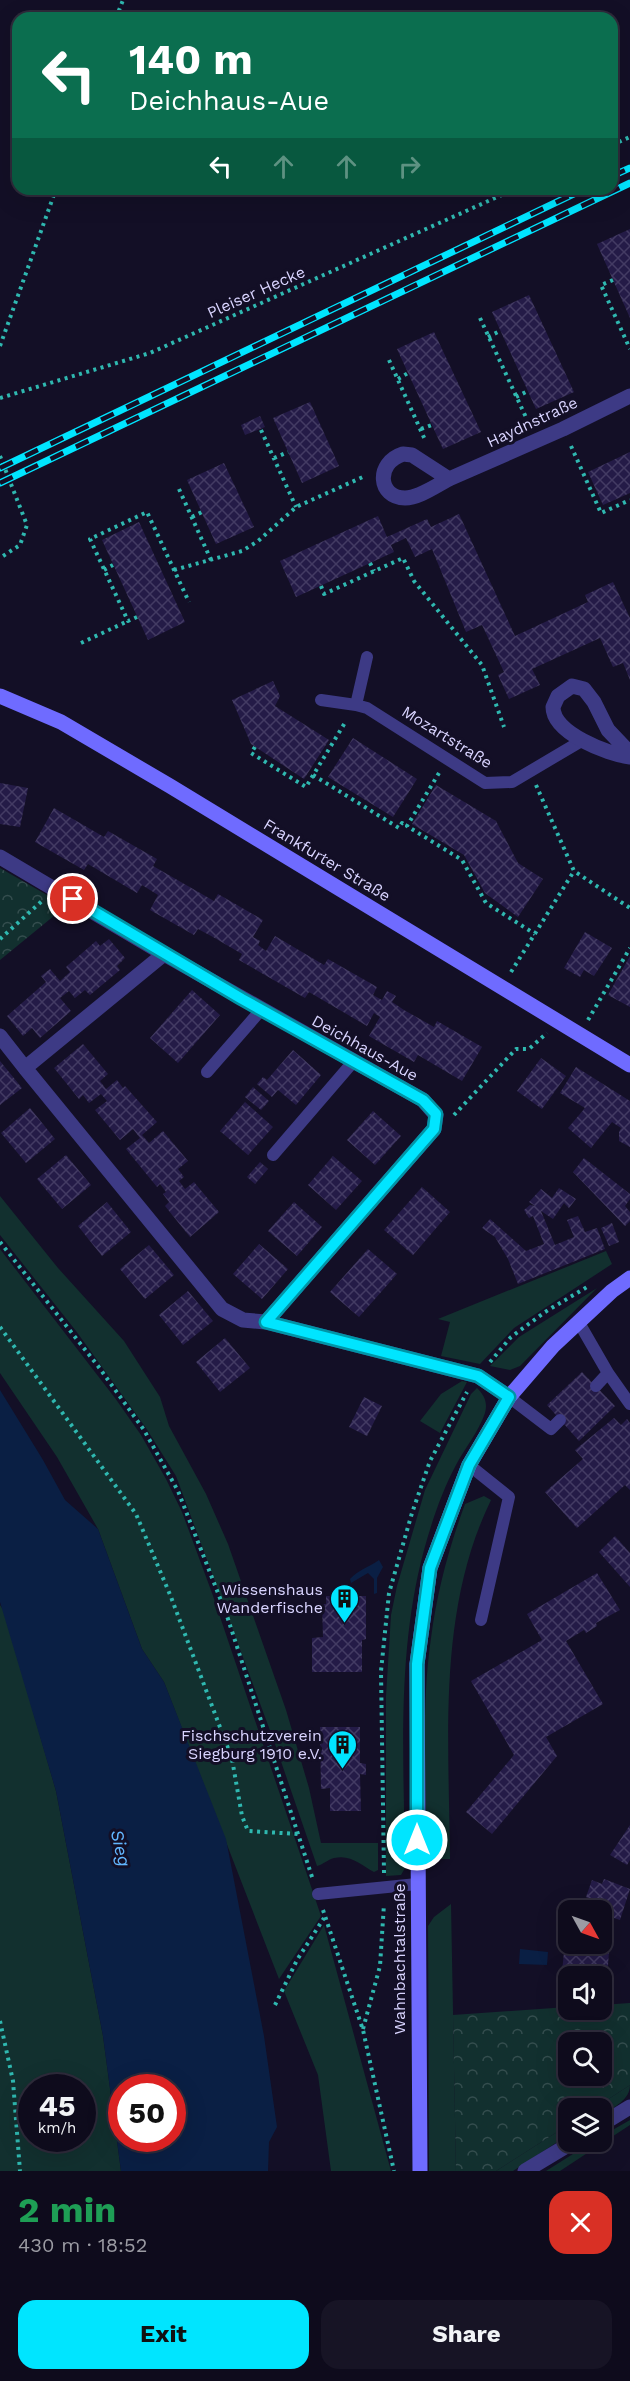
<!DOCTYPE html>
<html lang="en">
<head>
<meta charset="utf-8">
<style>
	:root { --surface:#0e0b1c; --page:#171425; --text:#f1f3f6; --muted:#9b9ba3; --line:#2e2b3b; --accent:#00e5ff }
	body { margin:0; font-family:"Work Sans",sans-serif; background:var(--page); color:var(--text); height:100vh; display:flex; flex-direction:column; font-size:22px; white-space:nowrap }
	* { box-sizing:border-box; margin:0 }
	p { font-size:20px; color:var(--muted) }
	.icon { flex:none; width:33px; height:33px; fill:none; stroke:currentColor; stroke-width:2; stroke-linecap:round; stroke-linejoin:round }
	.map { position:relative; height:2171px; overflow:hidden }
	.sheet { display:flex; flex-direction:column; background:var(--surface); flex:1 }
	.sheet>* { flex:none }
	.top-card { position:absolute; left:12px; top:12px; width:606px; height:183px; border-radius:18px; box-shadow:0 6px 24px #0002,0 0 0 2px var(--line); background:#0b6e4f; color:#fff; overflow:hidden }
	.needle { width:39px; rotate:130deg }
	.fabs { position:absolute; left:558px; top:1900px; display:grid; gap:12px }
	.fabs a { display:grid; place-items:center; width:54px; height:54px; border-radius:12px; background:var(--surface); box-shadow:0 6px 24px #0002,0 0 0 2px var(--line); font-size:30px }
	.speed { position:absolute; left:18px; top:2074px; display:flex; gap:12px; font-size:30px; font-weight:700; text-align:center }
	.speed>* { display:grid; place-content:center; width:78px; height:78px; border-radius:50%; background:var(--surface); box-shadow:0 6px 24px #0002,0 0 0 2px var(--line); line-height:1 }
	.speed small { font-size:15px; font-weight:400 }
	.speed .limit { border:9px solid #d22; background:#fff; color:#111 }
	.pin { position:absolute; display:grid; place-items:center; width:51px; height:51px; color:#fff; margin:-26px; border:3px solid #fff; border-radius:50%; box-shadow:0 2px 6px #0007 }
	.me { position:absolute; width:66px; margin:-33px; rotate:0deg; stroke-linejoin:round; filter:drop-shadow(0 0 4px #0008) }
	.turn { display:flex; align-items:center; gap:21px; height:126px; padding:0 18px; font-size:27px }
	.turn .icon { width:78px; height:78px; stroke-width:2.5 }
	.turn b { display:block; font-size:42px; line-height:51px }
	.lanes { display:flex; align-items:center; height:57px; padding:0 18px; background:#0003; justify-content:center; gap:30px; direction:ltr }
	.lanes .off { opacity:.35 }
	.round { display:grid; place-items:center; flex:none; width:63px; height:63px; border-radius:18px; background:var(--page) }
	.summary { display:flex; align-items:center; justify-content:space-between; height:102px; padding:0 18px }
	h1 { font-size:36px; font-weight:700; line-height:45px; color:#1e9e55 }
	.action { display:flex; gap:12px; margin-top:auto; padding:12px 18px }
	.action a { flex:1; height:69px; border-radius:18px; background:var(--accent); color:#111; font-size:24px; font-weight:700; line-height:69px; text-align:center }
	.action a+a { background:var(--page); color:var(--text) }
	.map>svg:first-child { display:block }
	.green { fill:#12302f; fill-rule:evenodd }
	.park { fill:url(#park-crowns); fill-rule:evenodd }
	.water { fill:#0a1f44; fill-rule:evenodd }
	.building { fill:url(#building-cross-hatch) }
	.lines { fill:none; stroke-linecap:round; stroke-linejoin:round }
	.path { stroke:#2fb8b0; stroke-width:4; stroke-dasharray:3 4.5; stroke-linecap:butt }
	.lane { stroke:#3d3a85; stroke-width:12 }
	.street { stroke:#3d3a85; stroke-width:15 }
	.secondary { stroke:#6f6bff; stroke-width:15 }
	.rail-casing { stroke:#00e5ff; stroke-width:7 }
	.rail { stroke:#130f26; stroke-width:4.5; stroke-dasharray:14; stroke-linecap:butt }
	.route-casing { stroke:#0095a6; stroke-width:15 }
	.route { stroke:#00e5ff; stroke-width:10 }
	.labels { text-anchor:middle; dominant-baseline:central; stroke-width:6; stroke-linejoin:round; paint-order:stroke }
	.street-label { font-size:16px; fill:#d9d4ff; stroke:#130f26 }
	.poi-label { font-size:16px; fill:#d9d4ff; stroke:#130f26; text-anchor:end }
	.water-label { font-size:18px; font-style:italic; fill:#62b6ff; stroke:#130f26 }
</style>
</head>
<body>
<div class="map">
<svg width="630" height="2171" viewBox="0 0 630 2171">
	<defs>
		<pattern id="park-crowns" width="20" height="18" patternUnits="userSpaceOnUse" patternTransform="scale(1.5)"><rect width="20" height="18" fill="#12302f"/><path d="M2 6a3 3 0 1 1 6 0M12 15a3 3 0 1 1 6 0" fill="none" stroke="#344d4e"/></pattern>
		<pattern id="building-cross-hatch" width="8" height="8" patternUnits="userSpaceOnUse" patternTransform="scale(1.5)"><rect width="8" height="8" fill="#241b47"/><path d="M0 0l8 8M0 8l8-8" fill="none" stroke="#433b63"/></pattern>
	</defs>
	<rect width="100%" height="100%" fill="#130f26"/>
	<path class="green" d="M0 1196 58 1268 124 1341 160 1397 169 1426 206 1494 228 1544 286 1710 309 1788 321 1843H378V1870L374 1872C361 1865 351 1854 334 1858 327 1860 324 1864 317 1866L275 1744 176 1476 146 1428 76 1331 0 1235Z
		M0 1249 115 1398 141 1435 166 1479 182 1512 212 1593 321 1916 279 1979 164 1682 142 1649 98 1529 57 1457 0 1373Z
		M606 1251 612 1264 514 1328 480 1364 441 1356 450 1322 438 1319Z
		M597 1288 520 1366 510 1370 490 1366 519 1337Z
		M462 1381 467 1382 440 1433 420 1421 441 1394Z
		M477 1388C484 1395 488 1402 485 1413 479 1431 465 1448 456 1465 442 1491 432 1521 424 1550 396 1654 404 1762 405 1868L401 1875 386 1876V1696L391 1615 397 1586 425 1490 471 1394Z
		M484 1496 491 1500C437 1611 449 1739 450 1859H433L426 1850C426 1780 421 1706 431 1638 437 1592 449 1547 465 1504Z
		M0 1605 4 1611 56 1791 103 2036 121 2171H0ZM32 2088H82V2139H32Z
		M451 1904 456 2171H429L428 1926 434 1917Z
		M324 1925 391 2171H331L318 2075 284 1991Z
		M630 2085C630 2100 614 2107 602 2115V2109H593Z
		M630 2120V2125L560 2171H546L592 2142H602V2136Z
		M568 2125V2135L513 2171H496Z"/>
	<path class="park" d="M0 868 66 906 0 960Z
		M630 2003V2085L593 2109H568V2125L496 2171H456L453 2015 568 2007V2010H602V2005ZM568 2043H602V2076H568Z"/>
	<path class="water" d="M0 1390 43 1460 65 1500 98 1529 142 1649 164 1682 226 1839 264 2036 277 2127 269 2142 268 2171H121L103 2036 56 1791 0 1602ZM122 2088H172V2139H122Z
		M379 1560 383 1567 377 1578V1593L374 1594V1579L368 1573 351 1583 350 1579C358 1570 369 1567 379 1560Z
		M520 1949 548 1952 547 1965 519 1964Z"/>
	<path class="building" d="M630 229V318L597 244Z
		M529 295 574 392 536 409 492 312Z
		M434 332 481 432 443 449 397 349Z
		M310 402 339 466 302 483 273 418Z
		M260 416 265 427 245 435 241 425Z
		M630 452V493L603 505 588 472Z
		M224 463 254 527 216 544 187 480Z
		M459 514 515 636 588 602 585 595 613 582 630 618V680L623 663 613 667 600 638 532 669 540 685 509 699 498 675 504 672 482 625 466 632 432 549 415 557 406 538 391 545 394 552 296 597 280 561 378 516 387 537 427 519 431 527Z
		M139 522 185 622 148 640 102 540Z
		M273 681 280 696 275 706 329 740 304 779 251 744 232 700Z
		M353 738 417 779 393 817 328 777Z
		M0 783 28 788 20 827 0 824Z
		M436 785 496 821 518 863 543 879 518 917 485 893 464 855 412 824Z
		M54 808 104 837 108 831 157 859 153 866 214 901 218 894 263 920 253 937 260 941 258 945 266 951 275 936 324 965 328 959 377 987 373 995 382 1000 387 991 396 996 392 1002 404 1010 434 1027 437 1021 482 1047 462 1081 418 1055 414 1062 369 1036 380 1017 374 1013 367 1026 309 992 305 998 239 960 242 954 213 937 198 929 194 935 150 910 158 895 142 885 137 893 88 864 84 870 35 842Z
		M585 932 612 948 594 976 584 970 580 977 564 968Z
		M109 939 125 958 117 966 120 970 90 995 85 990 75 998 69 991 60 998 71 1011 40 1038 32 1028 23 1036 7 1016 46 982 41 976 50 969 60 981 70 972 66 967 96 941 100 946Z
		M630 956V1007L608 995Z
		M192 990 220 1015 178 1063 150 1038Z
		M83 1044 108 1074 100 1081 106 1089 117 1080 123 1088 125 1086 157 1122 142 1135 149 1143 163 1131 188 1161 178 1169 184 1177 179 1181 185 1189 194 1182 219 1212 190 1237 165 1206 169 1202 163 1194 166 1192 160 1184 157 1187 126 1149 140 1138 133 1129 120 1140 95 1110 107 1101 101 1094 89 1103 83 1095 79 1099 54 1068Z
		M293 1050 321 1075 296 1105 278 1090 272 1097 257 1084 263 1077 267 1080Z
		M541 1058 566 1076 542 1109 517 1091Z
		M0 1061 22 1088 0 1105Z
		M576 1067 630 1101V1147L619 1141V1132L621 1128 612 1122 591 1148 568 1128 585 1108 560 1093Z
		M253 1087 269 1101 261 1110 245 1097Z
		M245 1102 273 1127 248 1155 220 1131Z
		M30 1108 55 1139 26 1163 1 1133Z
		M373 1111 401 1136 375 1165 347 1140Z
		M66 1155 91 1185 62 1209 37 1179Z
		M333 1156 362 1181 336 1210 308 1185Z
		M584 1158 630 1194V1199L625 1206 630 1212V1221L625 1226 573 1172Z
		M260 1162 268 1169 255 1184 247 1177Z
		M422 1187 450 1212 413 1255 384 1230Z
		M559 1188 576 1199 569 1208 564 1203 553 1219 541 1211 555 1245 574 1237 567 1220 578 1216 585 1232 597 1228 605 1249 518 1284 508 1259 495 1237 482 1228 490 1219 526 1251 544 1244 533 1216 529 1218 524 1210 530 1205 535 1206 529 1202 541 1189 552 1198Z
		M107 1202 131 1232 102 1256 78 1226Z
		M294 1202 322 1227 297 1256 268 1231Z
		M612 1223 619 1242 609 1246 601 1228Z
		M259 1244 288 1269 262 1299 233 1274Z
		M149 1245 174 1275 145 1299 120 1269Z
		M368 1249 397 1274 359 1317 330 1292Z
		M188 1291 213 1321 183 1345 159 1315Z
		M225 1338 250 1368 220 1392 196 1362Z
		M582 1372 615 1406 579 1441 547 1405Z
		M364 1397 382 1406 367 1436 349 1427Z
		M614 1418 621 1425 627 1419 630 1423V1490L625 1485 577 1528 545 1492 583 1459 575 1450Z
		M615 1536 630 1553V1587L599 1552Z
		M597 1573 620 1610 596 1623 597 1626 586 1633 584 1630 566 1641 603 1704 546 1737 557 1756 492 1834 466 1812 514 1755 471 1681 542 1640 527 1614Z
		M326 1596H366V1639L362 1640V1672H312V1638L323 1637 322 1604H326Z
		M320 1727H360V1763L366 1764V1775L360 1774 361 1811H330V1788L321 1789Z
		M630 1825V1860L627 1865 610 1855Z
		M604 1879 630 1889 620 1920 608 1916 610 1911 595 1905 596 1901 586 1897 592 1880 602 1884Z
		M576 1948 609 1951 607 1980H602V1977H573L574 1973 562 1972 564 1952 576 1953Z"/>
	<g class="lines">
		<path class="path" d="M116 18 123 0
			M612 145 630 137
			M613 280 601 285 630 349
			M480 318 530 426
			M488 337 500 331
			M0 346 56 189
			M389 360 426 442
			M398 379 408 373
			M516 397 528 391
			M0 398 150 353 515 189
			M421 429 432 425
			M261 430 296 507
			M571 446 601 513 630 500
			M0 456 27 525 20 545 0 558
			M274 458 288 452
			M179 489 211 560
			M192 517 202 512
			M370 563 374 571
			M104 570 113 565
			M174 570 242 551 258 541 296 507 365 476
			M321 586 324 594 403 558 414 581 482 665 504 727
			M137 617 128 621 90 539 147 512 189 602
			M81 643 128 621
			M255 747 251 753 306 787 346 721
			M439 773 407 826 462 860 486 903 535 934
			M313 775 399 828 402 823 407 826
			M536 785 574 871 630 908
			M0 939 42 901
			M511 972 574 871
			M588 1020 630 948
			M454 1115 516 1049H529L547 1033
			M0 1242 98 1366 144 1430 178 1491 227 1616 313 1880
			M0 1327 136 1514 171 1597 232 1759 242 1816 248 1831 298 1834
			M490 1362 511 1337 545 1312 587 1287
			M384 1873 381 1671 389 1593 412 1513 430 1461 467 1392
			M323 1910 363 2030 394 2171
			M275 2005 297 1960 324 1918
			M0 2021 13 2081 20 2171
			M363 2029 380 1966 384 1904"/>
		<path class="lane" d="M367 657 356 705 367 708 485 783 512 782 583 740
			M321 700 356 705
			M207 1072 261 1010
			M273 1155 353 1062
			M578 1321 608 1373 596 1386
			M608 1373 630 1404
			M509 1397 551 1429 560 1420
			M469 1465 509 1497 481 1620
			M318 1894 417 1884"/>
		<path class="street" d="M403 454 412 455 449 479C437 485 419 498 405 498 378 498 375 463 403 454Z
			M449 479 563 429 630 396
			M630 753 608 730 594 702 584 689 572 686 558 696 553 707C553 733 607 754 630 757
			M0 857 164 954
			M0 1036 25 1068
			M266 1322 434 1129 436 1115 423 1100 164 954 25 1068 222 1309 243 1320 266 1322 478 1376 509 1397
			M602 2124 630 2107
			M525 2171 573 2142"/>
		<path class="secondary" d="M0 696 61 722 170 786 630 1065
			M420 2171 417 1664 430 1568 469 1465 509 1397 553 1346 612 1291 630 1278"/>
		<defs>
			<path id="rail" d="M612 176 630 168
				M0 468 584 189
				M0 483 630 183"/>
		</defs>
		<use href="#rail" class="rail-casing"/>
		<use href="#rail" class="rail"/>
	</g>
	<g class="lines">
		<defs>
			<path id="route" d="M73 899 242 999 423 1100 436 1114 434 1129 266 1322 478 1376 509 1397 469 1465 430 1568 417 1664V1840"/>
		</defs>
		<use href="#route" class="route-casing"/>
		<use href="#route" class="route"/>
	</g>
	<defs>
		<symbol id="building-pin" viewBox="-11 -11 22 30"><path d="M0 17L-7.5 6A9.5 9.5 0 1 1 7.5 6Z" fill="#00e5ff" stroke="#130f26"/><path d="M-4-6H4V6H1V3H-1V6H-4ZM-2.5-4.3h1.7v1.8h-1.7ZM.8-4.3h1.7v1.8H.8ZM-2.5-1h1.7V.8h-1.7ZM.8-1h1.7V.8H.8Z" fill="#111"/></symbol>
	</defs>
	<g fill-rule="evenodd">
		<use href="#building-pin" x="328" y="1582" width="33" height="45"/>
		<use href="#building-pin" x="326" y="1728" width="33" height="45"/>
	</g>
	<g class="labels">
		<g class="street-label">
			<text transform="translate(256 292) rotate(-24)">Pleiser Hecke</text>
			<text transform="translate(532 422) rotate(-25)">Haydnstraße</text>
			<text transform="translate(447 737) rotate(32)">Mozartstraße</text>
			<text transform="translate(327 860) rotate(31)">Frankfurter Straße</text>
			<text transform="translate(365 1048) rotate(29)">Deichhaus-Aue</text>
			<text transform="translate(399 1959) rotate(-90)">Wahnbachtalstraße</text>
		</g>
		<g class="poi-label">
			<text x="323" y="1589">Wissenshaus<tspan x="323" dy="18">Wanderfische</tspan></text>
			<text x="322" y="1735">Fischschutzverein<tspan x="322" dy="18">Siegburg 1910 e.V.</tspan></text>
		</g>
		<g class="water-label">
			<text transform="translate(121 1848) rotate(77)">Sieg</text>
		</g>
	</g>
</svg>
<div class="fabs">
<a><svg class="needle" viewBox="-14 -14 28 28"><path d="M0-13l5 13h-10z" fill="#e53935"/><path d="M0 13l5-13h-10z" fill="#9b9ba3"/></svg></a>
<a><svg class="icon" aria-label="sound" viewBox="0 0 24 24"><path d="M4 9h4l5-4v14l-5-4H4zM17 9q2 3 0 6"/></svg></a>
<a><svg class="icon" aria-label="search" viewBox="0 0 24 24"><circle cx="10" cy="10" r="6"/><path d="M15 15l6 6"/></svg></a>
<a><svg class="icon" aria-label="layers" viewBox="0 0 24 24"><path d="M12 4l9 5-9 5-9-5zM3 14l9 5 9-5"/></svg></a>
</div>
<div class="speed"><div>45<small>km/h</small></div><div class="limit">50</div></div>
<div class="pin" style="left:73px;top:899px;background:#d93025"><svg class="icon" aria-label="arrive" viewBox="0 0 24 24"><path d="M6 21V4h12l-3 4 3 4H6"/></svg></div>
<svg class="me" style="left:417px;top:1840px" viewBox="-20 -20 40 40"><circle r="17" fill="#00e5ff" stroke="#fff" stroke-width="3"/><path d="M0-11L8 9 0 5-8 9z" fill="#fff"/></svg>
<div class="top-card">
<div class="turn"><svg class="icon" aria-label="left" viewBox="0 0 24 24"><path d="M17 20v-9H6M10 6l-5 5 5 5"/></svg><div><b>140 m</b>Deichhaus-Aue</div></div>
<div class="lanes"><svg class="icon" aria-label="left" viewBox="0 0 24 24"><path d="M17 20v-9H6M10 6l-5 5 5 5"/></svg><svg class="icon off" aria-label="ahead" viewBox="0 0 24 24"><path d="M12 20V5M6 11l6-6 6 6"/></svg><svg class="icon off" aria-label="ahead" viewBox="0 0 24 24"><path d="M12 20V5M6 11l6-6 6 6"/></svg><svg class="icon off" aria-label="right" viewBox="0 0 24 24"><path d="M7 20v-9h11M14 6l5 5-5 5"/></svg></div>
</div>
</div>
<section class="sheet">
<div class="summary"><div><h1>2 min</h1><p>430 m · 18:52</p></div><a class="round" style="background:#d93025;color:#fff"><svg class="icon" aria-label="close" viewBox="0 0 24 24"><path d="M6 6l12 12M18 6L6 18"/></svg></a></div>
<div class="action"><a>Exit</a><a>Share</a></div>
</section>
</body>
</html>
